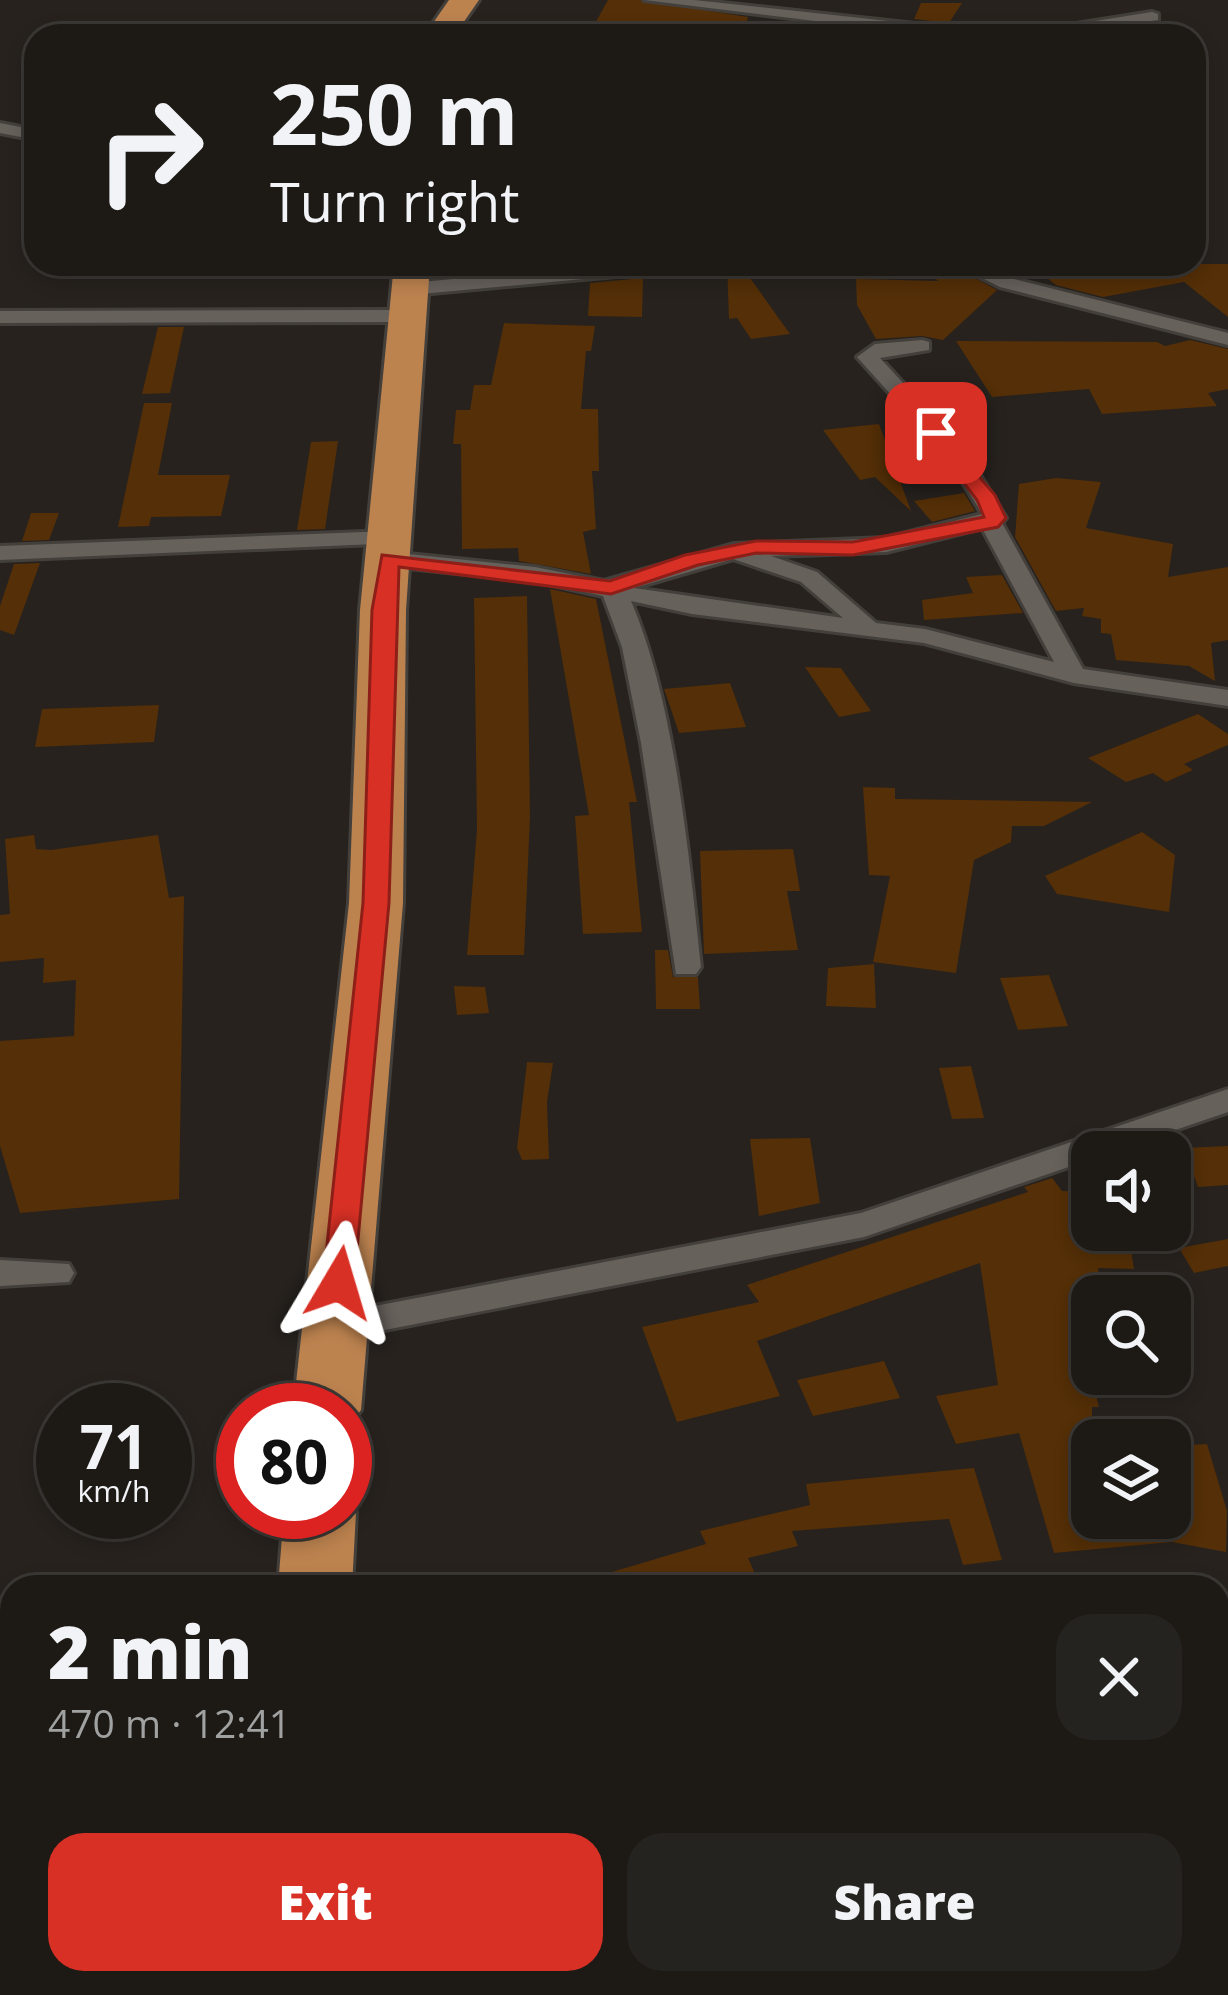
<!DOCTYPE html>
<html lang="en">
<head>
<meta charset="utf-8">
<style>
	:root { --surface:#1d1a16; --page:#25231f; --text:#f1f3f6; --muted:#a0a1a1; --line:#3b3835; --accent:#d93025 }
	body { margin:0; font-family:"Open Sans",sans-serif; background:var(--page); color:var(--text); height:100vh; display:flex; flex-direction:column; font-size:45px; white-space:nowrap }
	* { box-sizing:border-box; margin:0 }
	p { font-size:39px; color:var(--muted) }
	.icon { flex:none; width:66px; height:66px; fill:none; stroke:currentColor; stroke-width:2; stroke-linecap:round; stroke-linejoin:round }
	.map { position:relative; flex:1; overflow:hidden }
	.sheet { position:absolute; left:0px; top:1575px; width:1230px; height:420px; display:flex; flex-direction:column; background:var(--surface); border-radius:36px 36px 0 0; box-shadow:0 6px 18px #0003,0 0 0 3px var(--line) }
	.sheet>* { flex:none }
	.banner { position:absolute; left:24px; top:24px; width:1182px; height:252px; border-radius:36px; box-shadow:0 6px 18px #0003,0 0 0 3px var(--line); background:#1d1a16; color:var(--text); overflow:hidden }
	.buttons { position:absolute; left:1071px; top:1131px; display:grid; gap:24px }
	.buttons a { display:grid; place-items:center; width:120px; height:120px; border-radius:24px; background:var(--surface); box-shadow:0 6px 18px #0003,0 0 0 3px var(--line); font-size:60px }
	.speed { position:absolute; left:36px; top:1383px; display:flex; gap:24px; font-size:60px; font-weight:700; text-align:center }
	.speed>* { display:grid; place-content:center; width:156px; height:156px; border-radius:50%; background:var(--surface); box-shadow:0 6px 18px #0003,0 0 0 3px var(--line); line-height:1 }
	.speed small { font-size:30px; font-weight:400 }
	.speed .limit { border:18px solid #d22; background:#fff; color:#111 }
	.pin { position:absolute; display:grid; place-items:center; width:102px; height:102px; color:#fff; margin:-51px; border-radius:24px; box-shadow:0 6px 18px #0006 }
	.me { position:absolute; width:132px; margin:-66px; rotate:7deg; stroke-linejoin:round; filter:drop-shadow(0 0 9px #0008) }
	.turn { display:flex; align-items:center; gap:42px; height:252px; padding:0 48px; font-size:54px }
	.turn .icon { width:156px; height:156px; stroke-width:2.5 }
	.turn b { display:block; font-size:84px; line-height:102px }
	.round { display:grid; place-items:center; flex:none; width:126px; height:126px; border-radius:36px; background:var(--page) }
	.head { display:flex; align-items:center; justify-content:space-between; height:204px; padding:0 48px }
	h1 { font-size:72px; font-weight:800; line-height:90px }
	.primary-button { display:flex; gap:24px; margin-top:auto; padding:24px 48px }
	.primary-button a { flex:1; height:138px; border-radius:36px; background:var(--accent); color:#fff; font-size:48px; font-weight:800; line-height:138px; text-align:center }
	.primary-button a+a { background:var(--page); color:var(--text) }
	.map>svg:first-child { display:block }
	.building { fill:#542f07 }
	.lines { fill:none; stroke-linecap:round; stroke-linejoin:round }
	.street-casing { stroke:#433f3b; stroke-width:6 }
	.highway-casing { stroke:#433f3b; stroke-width:6 }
	.street { fill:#67615c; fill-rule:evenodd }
	.highway { fill:#bd834f; fill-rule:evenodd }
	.route { fill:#d93025; stroke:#8d1f18; stroke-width:3 }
</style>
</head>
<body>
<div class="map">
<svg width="1228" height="1995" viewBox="0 0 1228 1995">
	<rect width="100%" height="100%" fill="#27221e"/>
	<path class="building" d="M608 0H640L748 17 743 36H588Z
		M921 3H962L949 23 914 19Z
		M727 264H740L790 334 751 339 737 318 729 319Z
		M1029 264H1228V317L1184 282 1103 297 1056 285Z
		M950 265 997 290 943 340 922 336 876 339 857 305 856 279 938 281 925 268Z
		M643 278 642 317 588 316 590 283Z
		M504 323 595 326 591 351H586L581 409H598L599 471H592L596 529 583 532 591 574 519 561 518 548 462 549 461 444H453L456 410H470L474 385H491Z
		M158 327H184L170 393 142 394Z
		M1190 340 1228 349V389L1208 393 1217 406 1102 414 1089 389 992 397 956 341 1157 342 1165 346Z
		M144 403H172L158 475H230L221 516 151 517 149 526 118 527Z
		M879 424 911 511 875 477 860 480 823 430Z
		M338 441 325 529 297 530 311 442Z
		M1056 478 1101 482 1086 528 1173 544 1168 577 1228 567V640L1211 643 1215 681 1189 666 1116 660 1111 634 1101 633V619L1082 616 1084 608 1056 611 1015 537 1019 484Z
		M964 493 975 511 932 522 914 501Z
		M31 513H59L49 540 22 541Z
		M40 563 14 635 0 630V606L14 564Z
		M1002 575 1023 613 924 620 922 600 973 593 966 577Z
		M550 589 596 599 637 802H629L642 932 583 934 575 816 589 815Z
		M527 596 530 817 524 955H467L477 829 474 598Z
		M805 667 841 668 871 711 839 717Z
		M730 683 746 727 679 733 664 689Z
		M159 705 154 742 35 747 42 709Z
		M1198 714 1228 734V745L1184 764 1193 770 1166 782 1153 773 1126 782 1088 758Z
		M863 787 895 788V799L1092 802 1044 826H1012L1011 842 974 860 956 973 873 962 890 876 869 875Z
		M1142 832 1175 855 1169 912 1057 894 1045 876Z
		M34 835 36 849 51 850 158 835 169 898 184 896 179 1199 20 1213 0 1146V1041L74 1036 76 980 43 983 44 958 0 962V915L10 914 5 839Z
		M793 849 800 891H787L798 950 704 954 700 851Z
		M655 950H668L673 977H698L700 1009H656Z
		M874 964 876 1008 826 1006 828 968Z
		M1049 975 1068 1026 1018 1030 1000 978Z
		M454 986 485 987 489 1013 457 1015Z
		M527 1062 553 1063 547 1102 549 1159 522 1160 517 1148Z
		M971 1066 984 1118 952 1119 939 1068Z
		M810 1138 820 1203 759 1216 750 1139Z
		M1228 1146V1185L1198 1187 1184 1148Z
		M1052 1178 1062 1191 1092 1192V1230H1128L1134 1269 1098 1268 1101 1296H1092V1315H1076L1099 1407H1092V1518H1170V1446L1207 1444 1227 1511 1226 1552 1172 1542 1054 1553 1019 1433 956 1444 936 1396 998 1385 980 1263 757 1341 780 1396 677 1422 642 1327 759 1302 747 1285 1028 1192 1024 1187Z
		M1228 1239V1266L1194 1273 1179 1248Z
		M884 1361 900 1398 813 1416 797 1380Z
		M974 1468 1002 1560 963 1565 949 1519 792 1531 798 1546 748 1558 761 1587H586L585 1580 706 1544 700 1531 810 1505 806 1484Z"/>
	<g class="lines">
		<defs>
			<path id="street" d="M644 0H694L980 31 988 36H937Z
				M1152 12 1158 14V20L1044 36H1000Z
				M0 123 36 130V140L0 133Z
				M618 264H691L681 270 410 295 400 289 410 283Z
				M954 264H980L1014 279 1228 333V345L1000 287Z
				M0 311 406 310 416 316 406 322 0 323Z
				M922 340 929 342V350L880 358 964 449 1006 518 1002 523 1083 669 1228 690V706L1074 683 924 643 692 614 631 601C675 704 689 855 701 967L696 974H676L641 743 622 647 603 596 535 581 389 566 377 559 389 552 535 567 604 581 734 544 886 538 982 514 948 458 857 357 875 344ZM982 528 1054 662 925 629 876 623 817 572 771 556 886 552ZM733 559 801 582 843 618 634 588Z
				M390 531 402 538 398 543 0 560V546Z
				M1228 1089V1112L1111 1152H1092V1159L864 1237 333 1340 321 1336 316 1327 321 1318 333 1314 861 1213Z
				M0 1260 69 1264 74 1273 69 1282 0 1286Z"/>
			<path id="highway" d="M449 0H479L454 36H424Z
				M394 264H430L406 610 403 903 361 1410 345 1431V1410H293L349 903 360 610Z
				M345 1491 356 1512 352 1587H278L284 1512H345Z
				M255 1983H339V1995H255Z"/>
		</defs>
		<use href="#street" class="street-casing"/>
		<use href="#highway" class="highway-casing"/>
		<use href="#street" class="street"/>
		<use href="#highway" class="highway"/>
	</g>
	<path class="route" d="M936 427 995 495 1006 518 998 527 853 555 756 553 698 565 611 594 399 567 389 903 354 1283 339 1294 328 1291 323 1283 363 903 372 610 382 555 610 581 685 555 756 541 853 542 984 517 977 500 926 433Z"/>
</svg>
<div class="buttons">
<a><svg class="icon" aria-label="sound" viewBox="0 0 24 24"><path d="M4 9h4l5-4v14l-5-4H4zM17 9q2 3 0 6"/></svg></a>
<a><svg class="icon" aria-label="search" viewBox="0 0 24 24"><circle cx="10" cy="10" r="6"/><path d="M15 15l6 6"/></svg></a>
<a><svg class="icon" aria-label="layers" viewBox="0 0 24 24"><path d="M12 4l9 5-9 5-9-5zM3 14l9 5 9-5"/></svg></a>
</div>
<div class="speed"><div>71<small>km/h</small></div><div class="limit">80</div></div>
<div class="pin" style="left:936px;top:433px;background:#d93025"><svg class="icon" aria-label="arrive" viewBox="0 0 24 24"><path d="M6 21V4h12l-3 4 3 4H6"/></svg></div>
<svg class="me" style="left:339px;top:1283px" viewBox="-20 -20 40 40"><path d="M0-17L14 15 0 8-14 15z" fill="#d93025" stroke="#fff" stroke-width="4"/></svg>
<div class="banner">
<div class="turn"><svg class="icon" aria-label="right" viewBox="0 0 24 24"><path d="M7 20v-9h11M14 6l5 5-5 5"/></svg><div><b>250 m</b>Turn right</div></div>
</div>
<section class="sheet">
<div class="head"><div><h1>2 min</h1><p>470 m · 12:41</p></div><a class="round"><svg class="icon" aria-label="close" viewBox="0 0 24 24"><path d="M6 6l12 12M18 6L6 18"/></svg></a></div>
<div class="primary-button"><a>Exit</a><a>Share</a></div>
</section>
</div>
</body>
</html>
